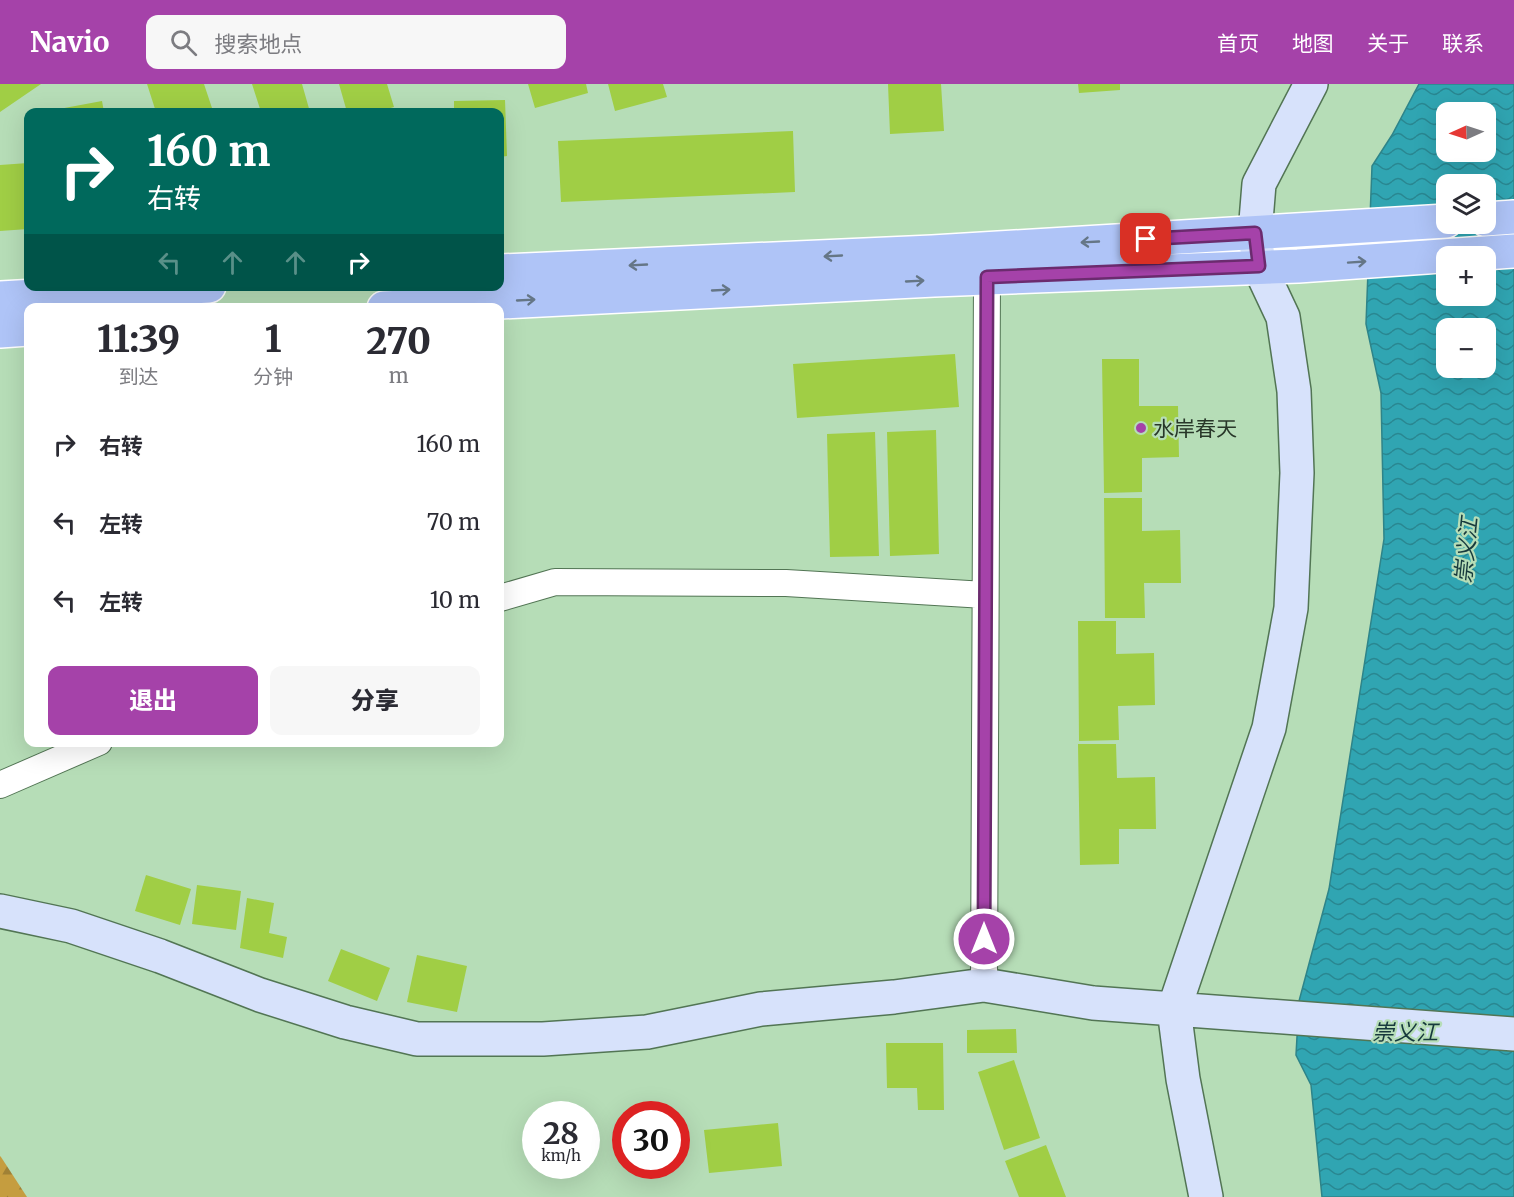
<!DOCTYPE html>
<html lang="zh">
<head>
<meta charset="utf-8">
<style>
	:root { --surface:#fff; --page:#f7f7f7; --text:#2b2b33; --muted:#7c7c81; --accent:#a542a9 }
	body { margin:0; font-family:Merriweather,"Noto Sans SC",serif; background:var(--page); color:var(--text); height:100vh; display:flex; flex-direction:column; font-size:22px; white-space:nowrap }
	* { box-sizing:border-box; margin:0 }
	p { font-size:20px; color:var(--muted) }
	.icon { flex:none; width:33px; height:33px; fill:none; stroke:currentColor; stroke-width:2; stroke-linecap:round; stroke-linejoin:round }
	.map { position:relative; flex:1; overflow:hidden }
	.side { position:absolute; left:24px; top:219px; width:480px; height:444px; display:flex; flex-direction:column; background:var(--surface); border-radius:12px; box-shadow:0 6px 24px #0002 }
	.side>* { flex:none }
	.top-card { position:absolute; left:24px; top:24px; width:480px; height:183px; border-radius:12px; box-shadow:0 6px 24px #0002; background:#00695c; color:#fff; overflow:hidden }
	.needle { width:39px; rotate:267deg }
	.buttons { position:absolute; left:1436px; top:18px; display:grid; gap:12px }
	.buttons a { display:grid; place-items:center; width:60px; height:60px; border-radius:12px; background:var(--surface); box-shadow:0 6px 24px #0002; font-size:30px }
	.speed { position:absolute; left:522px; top:1017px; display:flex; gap:12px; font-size:30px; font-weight:700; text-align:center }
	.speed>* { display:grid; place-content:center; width:78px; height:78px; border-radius:50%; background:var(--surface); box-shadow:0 6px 24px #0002; line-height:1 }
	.speed small { font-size:15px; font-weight:400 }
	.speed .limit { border:9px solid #d22; background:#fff; color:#111 }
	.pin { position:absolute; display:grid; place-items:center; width:51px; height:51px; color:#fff; margin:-26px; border-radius:12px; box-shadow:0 3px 9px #0006 }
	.me { position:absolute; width:66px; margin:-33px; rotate:0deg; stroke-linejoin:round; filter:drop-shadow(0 0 4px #0008) }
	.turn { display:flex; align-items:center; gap:21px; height:126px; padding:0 24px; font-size:27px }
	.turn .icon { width:78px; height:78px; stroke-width:2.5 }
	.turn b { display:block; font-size:42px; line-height:51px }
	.lanes { display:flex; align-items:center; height:57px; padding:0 24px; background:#0003; justify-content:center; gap:30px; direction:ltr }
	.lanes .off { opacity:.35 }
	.eta { display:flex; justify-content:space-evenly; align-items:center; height:102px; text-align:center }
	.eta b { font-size:36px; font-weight:800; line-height:42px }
	.button { display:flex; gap:12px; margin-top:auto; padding:12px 24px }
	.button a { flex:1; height:69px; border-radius:12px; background:var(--accent); color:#fff; font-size:24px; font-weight:800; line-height:69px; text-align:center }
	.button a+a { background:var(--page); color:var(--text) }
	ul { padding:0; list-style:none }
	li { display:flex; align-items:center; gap:18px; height:78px; padding:0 24px }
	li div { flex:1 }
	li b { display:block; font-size:22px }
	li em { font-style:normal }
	header { display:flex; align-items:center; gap:36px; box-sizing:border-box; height:84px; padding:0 30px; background:var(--accent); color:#fff }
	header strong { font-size:28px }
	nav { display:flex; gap:33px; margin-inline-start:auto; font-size:21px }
	.search { width:420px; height:54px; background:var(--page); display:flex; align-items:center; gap:15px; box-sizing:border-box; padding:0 21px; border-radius:12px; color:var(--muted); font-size:22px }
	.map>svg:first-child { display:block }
	.forest { fill:url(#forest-firs) }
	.water { fill:url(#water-waves); stroke:#2e8489; stroke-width:1.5; fill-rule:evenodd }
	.building { fill:#a0ce45 }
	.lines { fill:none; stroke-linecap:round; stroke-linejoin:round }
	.street-casing { stroke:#527554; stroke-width:28 }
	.secondary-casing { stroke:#527554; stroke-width:36 }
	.primary-casing { stroke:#fff; stroke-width:36 }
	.street { stroke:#fff; stroke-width:26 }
	.secondary { stroke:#d7e2fb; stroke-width:33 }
	.primary { stroke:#afc4f7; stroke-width:33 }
	.oneway { stroke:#657686 }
	.route-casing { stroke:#6b2b6e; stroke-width:15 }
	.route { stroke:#a542a9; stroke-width:10 }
	.poi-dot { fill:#a542a9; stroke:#b6ddb7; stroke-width:2 }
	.labels { text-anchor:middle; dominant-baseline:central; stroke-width:4.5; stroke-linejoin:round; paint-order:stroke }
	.poi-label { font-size:21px; fill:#283729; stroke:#b6ddb7; text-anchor:start }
	.water-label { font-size:22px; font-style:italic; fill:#17393d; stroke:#b6ddb7 }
</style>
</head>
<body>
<header>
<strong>Navio</strong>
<div class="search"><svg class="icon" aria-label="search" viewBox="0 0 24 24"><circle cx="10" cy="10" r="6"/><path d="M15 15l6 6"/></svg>搜索地点</div>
<nav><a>首页</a><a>地图</a><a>关于</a><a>联系</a></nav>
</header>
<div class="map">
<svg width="1514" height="1113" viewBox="0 0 1514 1113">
	<defs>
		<pattern id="forest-firs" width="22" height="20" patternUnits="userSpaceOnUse" patternTransform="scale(1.5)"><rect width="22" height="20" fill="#c59d3f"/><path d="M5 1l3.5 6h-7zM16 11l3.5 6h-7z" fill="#a08135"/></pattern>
		<pattern id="water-waves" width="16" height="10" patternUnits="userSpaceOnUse" patternTransform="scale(1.5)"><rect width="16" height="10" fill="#30a5b2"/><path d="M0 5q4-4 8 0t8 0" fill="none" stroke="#298791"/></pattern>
	</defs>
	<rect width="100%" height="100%" fill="#b6ddb7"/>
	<path class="forest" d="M0 1072 1 1073 27 1113H0Z"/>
	<path class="water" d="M1419 0H1514V1113H1322L1311 1001 1296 971 1299 917 1329 805 1384 455 1381 309 1366 240 1372 82 1392 51ZM1446 28H1485V68H1446ZM1446 100H1485V140H1446ZM1446 172H1485V212H1446ZM1446 244H1485V284H1446Z"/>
	<path class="building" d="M0 0H41L0 28Z
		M147 0H204L213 27 156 28Z
		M252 0H302L310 28H261Z
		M339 0H387L394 23 377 28H347Z
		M528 0H586L588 9 535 24Z
		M608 0H663L667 13 615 27Z
		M888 0H941L944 47 890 50Z
		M1078 0H1120V6L1079 9Z
		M505 16 507 72 500 73V28H454V17Z
		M102 17 104 28H59V25Z
		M793 47 795 108 561 118 558 57Z
		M28 79V145L0 147V81Z
		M955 270 959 323 797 334 793 280Z
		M1102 275H1139V322H1178L1179 373 1142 374V408L1104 409Z
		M936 346 939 470 890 472 887 348Z
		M875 348 879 472 830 473 827 350Z
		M1104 414H1142V447L1180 446 1181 499H1144L1145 534H1105Z
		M1078 537H1116V570L1154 569 1155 621 1118 622 1119 656 1079 657Z
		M1078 660H1116L1117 694 1155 693 1156 745H1119V780L1080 781Z
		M146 791 191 805 180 841 135 827Z
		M197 801 241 807 236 846 192 840Z
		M247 814 274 819 269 849 287 853 283 874 240 864Z
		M341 865 390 884 377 917 328 897Z
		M417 871 467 882 457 928 407 918Z
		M1016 945 1017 969H967V946Z
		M886 959H943L944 1026H918L917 1004H887Z
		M1014 976 1040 1054 1004 1066 978 988Z
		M778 1039 782 1082 709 1089 704 1046Z
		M1046 1061 1066 1113H1019L1005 1077Z"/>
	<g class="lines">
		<defs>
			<path id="street" d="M500 514 555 498 786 499 985 511
				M0 701 99 658
				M984 901 987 193"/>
			<path id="secondary" d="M0 827 71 842 160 872 260 911 345 938 417 955H543L647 948 761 925 894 913 984 901 1093 919 1514 950
				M1206 1113 1183 995 1174 925 1269 644 1291 524 1297 389 1294 307 1283 233 1259 182 1255 149 1259 100 1311 0"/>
			<path id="primary" d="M1485 135 1514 133
				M500 187 932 168 1446 137
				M0 214 209 202
				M384 224 934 196 1298 182 1514 167
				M0 247 28 245"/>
		</defs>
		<use href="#street" class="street-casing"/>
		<use href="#secondary" class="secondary-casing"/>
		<use href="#primary" class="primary-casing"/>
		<use href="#street" class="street"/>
		<use href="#secondary" class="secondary"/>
		<use href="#primary" class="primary"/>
	</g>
	<defs><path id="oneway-shaft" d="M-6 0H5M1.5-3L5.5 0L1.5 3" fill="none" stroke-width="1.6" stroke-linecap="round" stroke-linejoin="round" transform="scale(1.5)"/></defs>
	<g class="oneway">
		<use href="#oneway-shaft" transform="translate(1090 158) rotate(177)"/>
		<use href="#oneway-shaft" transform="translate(833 172) rotate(177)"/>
		<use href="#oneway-shaft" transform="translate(1357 178) rotate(-4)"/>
		<use href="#oneway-shaft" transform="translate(638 181) rotate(177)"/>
		<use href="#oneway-shaft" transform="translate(915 197) rotate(-3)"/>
		<use href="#oneway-shaft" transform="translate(721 206) rotate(-3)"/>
		<use href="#oneway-shaft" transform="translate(526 216) rotate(-3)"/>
	</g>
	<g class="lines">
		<defs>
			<path id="route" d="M984 855 987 193 1259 182 1255 149 1146 155"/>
		</defs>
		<use href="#route" class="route-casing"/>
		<use href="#route" class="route"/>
	</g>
	<circle class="poi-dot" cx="1141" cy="344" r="6"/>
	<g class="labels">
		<g class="poi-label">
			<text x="1153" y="344">水岸春天</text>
		</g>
		<g class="water-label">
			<text transform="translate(1466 466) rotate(-84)">崇义江</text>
			<text x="1405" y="948">崇义江</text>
		</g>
	</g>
</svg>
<div class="buttons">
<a><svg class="needle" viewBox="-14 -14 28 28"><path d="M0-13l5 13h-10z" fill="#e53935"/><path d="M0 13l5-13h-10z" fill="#7c7c81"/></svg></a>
<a><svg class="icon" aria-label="layers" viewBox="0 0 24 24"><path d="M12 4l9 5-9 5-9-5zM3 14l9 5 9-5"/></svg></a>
<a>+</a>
<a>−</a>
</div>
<div class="speed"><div>28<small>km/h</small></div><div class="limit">30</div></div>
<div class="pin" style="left:1146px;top:155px;background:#d93025"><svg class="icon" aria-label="arrive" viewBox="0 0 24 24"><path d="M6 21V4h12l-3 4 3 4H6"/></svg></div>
<svg class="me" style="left:984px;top:855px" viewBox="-20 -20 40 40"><circle r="17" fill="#a542a9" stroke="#fff" stroke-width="3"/><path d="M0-11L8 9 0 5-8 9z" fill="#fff"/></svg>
<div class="top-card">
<div class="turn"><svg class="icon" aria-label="right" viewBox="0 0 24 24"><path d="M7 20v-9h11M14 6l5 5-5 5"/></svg><div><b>160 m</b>右转</div></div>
<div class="lanes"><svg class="icon off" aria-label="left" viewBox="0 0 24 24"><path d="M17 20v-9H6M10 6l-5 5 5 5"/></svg><svg class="icon off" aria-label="ahead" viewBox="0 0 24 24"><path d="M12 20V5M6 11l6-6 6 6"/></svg><svg class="icon off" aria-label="ahead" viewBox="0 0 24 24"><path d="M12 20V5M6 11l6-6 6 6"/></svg><svg class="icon" aria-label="right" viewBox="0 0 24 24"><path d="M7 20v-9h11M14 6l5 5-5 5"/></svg></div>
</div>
<section class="side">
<div class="eta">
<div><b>11:39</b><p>到达</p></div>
<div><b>1</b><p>分钟</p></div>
<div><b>270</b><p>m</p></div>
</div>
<ul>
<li><svg class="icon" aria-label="right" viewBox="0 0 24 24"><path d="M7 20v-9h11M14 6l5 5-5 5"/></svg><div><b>右转</b></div><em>160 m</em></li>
<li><svg class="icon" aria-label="left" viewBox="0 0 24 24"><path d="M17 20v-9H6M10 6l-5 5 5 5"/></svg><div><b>左转</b></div><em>70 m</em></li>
<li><svg class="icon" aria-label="left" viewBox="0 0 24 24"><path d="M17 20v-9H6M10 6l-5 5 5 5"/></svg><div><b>左转</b></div><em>10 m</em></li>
</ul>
<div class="button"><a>退出</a><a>分享</a></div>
</section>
</div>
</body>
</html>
